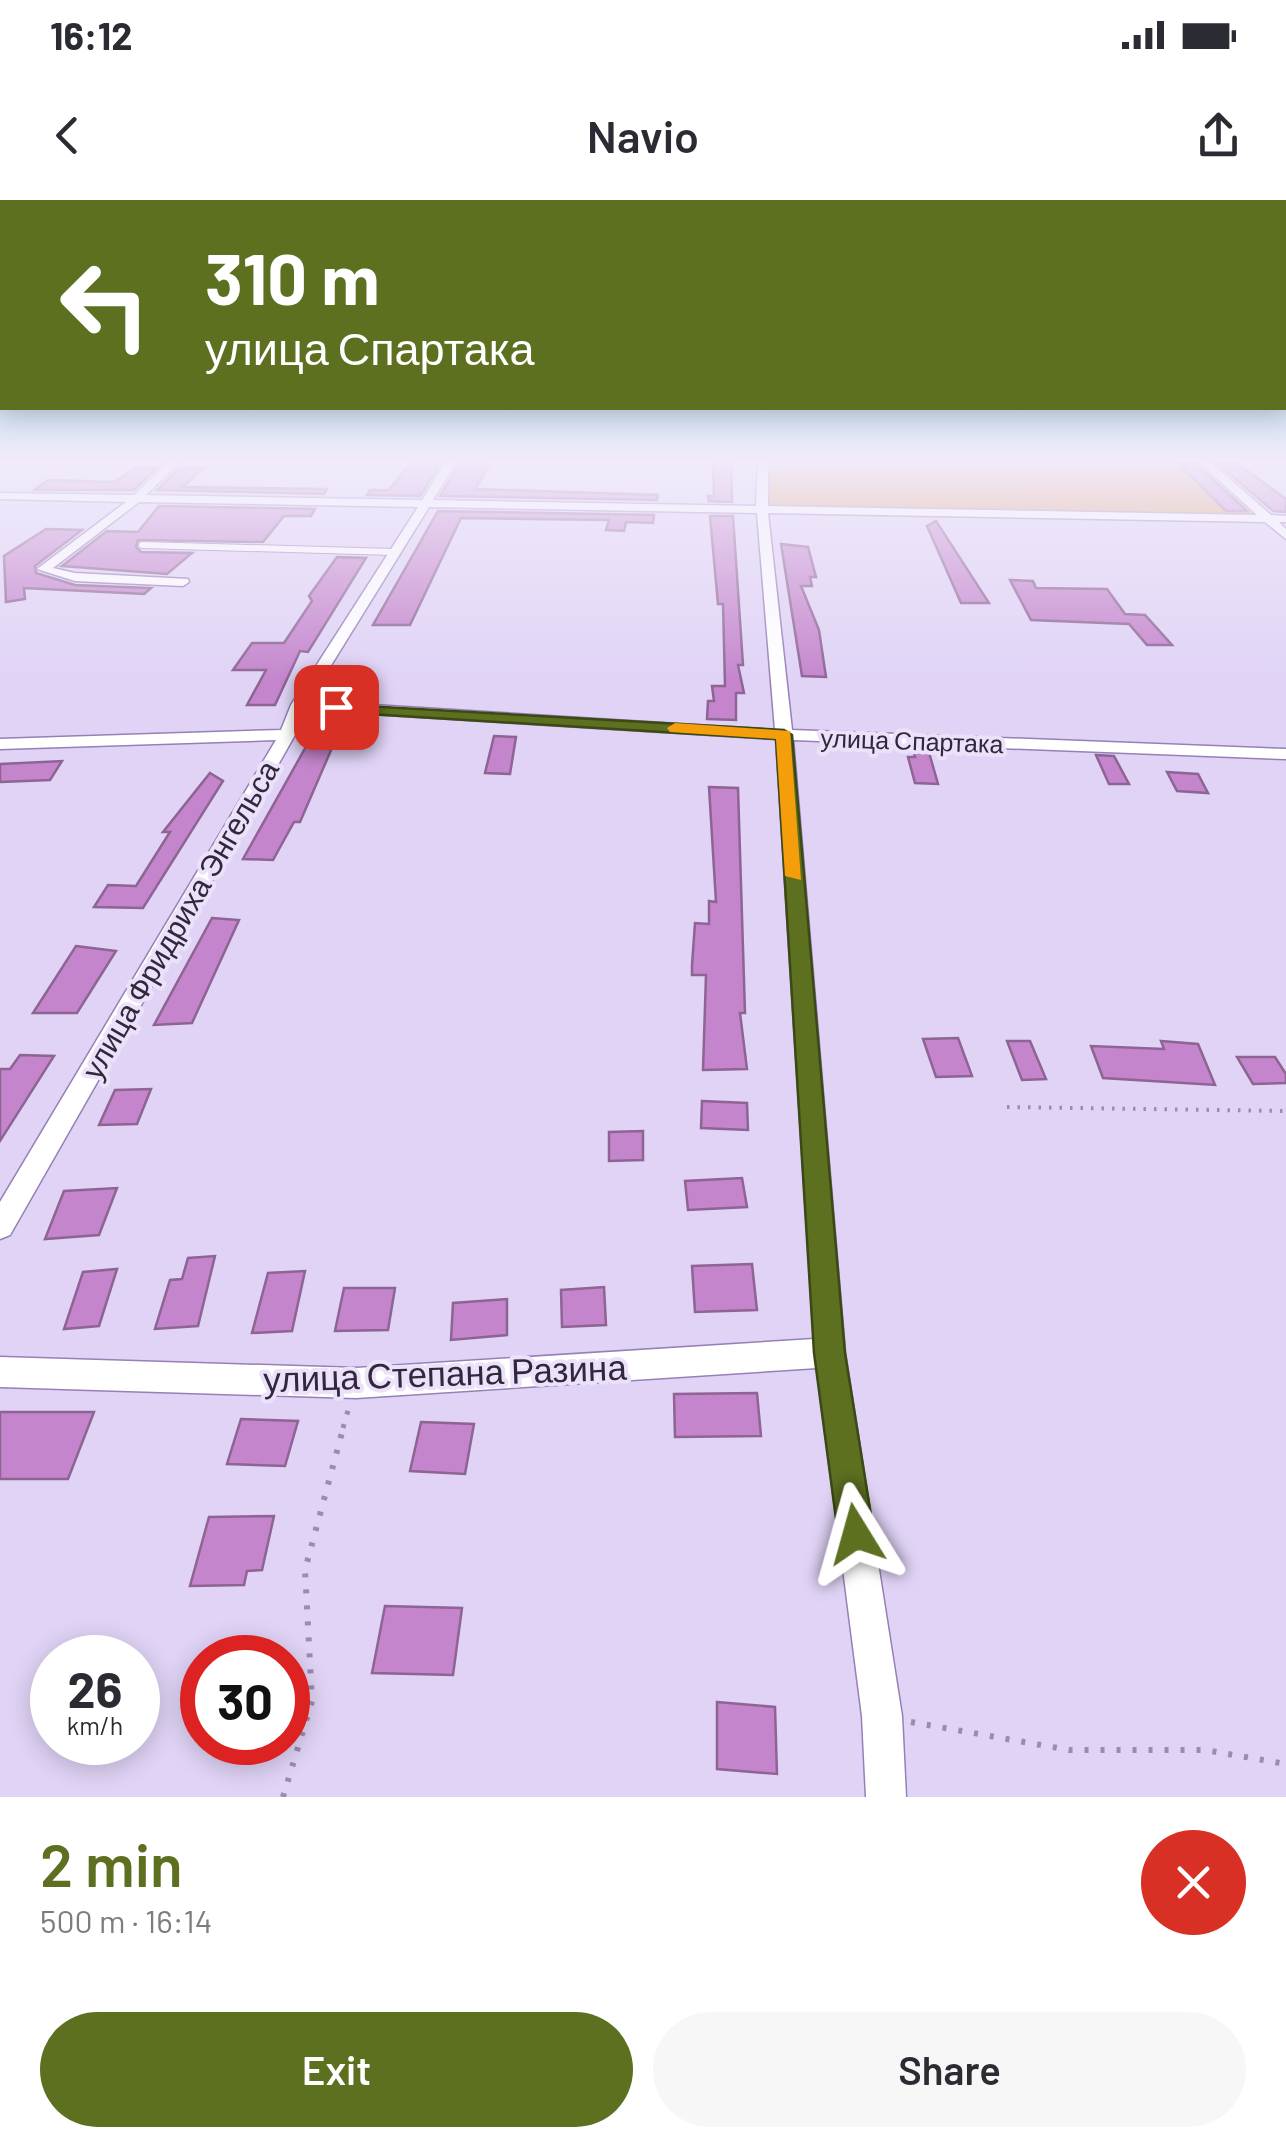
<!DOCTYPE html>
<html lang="en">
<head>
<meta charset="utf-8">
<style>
	:root { --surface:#fff; --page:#f7f7f7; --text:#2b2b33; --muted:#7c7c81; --accent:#5c7020 }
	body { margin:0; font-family:Barlow,sans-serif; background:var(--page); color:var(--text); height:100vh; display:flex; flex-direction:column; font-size:38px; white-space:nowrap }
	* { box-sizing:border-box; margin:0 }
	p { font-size:32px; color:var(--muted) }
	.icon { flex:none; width:55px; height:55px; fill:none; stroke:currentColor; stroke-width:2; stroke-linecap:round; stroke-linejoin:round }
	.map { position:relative; height:1597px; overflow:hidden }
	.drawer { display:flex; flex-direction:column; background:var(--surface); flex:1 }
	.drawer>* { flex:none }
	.hud { position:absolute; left:0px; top:0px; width:1288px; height:210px; box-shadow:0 5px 25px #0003; background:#5c7020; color:#fff; overflow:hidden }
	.speed { position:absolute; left:30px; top:1435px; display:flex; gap:20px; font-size:50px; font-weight:700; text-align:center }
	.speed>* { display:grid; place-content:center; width:130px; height:130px; border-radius:50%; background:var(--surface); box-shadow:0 5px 25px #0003; line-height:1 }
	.speed small { font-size:25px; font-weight:400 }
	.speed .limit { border:15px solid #d22; background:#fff; color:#111 }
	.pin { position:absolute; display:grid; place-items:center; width:85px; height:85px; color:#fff; margin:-42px; border-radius:20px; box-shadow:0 5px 15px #0006 }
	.me { position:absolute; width:110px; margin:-55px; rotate:352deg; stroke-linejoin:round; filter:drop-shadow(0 0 8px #0008) }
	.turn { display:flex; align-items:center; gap:35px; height:210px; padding:0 40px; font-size:45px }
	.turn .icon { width:130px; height:130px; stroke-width:2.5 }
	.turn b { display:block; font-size:70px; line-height:85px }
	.round { display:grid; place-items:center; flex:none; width:105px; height:105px; border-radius:52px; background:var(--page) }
	.head { display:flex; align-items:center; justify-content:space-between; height:170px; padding:0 40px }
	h1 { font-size:60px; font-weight:600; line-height:75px; color:var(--accent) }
	.action { display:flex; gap:20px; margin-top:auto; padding:20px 40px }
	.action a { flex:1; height:115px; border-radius:60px; background:var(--accent); color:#fff; font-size:40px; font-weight:600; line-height:115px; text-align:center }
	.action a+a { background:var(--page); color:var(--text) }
	.status { display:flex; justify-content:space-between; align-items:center; height:70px; padding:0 50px; background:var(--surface); direction:ltr }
	.status svg { height:28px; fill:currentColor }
	header { display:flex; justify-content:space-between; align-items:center; height:130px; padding:0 40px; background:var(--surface); font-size:45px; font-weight:600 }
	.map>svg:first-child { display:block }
	.green { fill:#e0a064 }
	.building { fill:#c485cc; stroke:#8d6492; stroke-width:2.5 }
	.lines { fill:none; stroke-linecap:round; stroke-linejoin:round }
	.lane-casing { stroke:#9680b6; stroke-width:8 }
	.street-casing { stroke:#9680b6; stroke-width:3 }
	.path-far3 { stroke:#998dab; stroke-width:2.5; stroke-dasharray:1 4; stroke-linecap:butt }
	.path-far2 { stroke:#998dab; stroke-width:4; stroke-dasharray:2.5 8; stroke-linecap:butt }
	.path-far1 { stroke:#998dab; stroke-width:5; stroke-dasharray:4 10; stroke-linecap:butt }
	.path { stroke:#998dab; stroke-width:6; stroke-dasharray:4 12; stroke-linecap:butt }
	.lane { stroke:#fff; stroke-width:6 }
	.street { fill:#fff; fill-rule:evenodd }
	.route { fill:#5c7020; stroke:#3c4915; stroke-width:2.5 }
	.slow { fill:#f59e0b }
	.labels { text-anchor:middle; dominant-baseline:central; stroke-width:8; stroke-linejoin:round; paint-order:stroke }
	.far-street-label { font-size:25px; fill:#31283e; stroke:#ebe2fa }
	.street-label { font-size:30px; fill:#31283e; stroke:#ebe2fa }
	.near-street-label { font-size:35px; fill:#31283e; stroke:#ebe2fa }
</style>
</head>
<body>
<div class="status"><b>16:12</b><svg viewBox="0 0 49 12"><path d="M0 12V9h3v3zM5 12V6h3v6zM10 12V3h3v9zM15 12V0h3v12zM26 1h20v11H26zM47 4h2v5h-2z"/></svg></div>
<header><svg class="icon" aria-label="back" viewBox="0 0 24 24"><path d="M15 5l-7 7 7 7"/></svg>Navio<svg class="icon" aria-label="share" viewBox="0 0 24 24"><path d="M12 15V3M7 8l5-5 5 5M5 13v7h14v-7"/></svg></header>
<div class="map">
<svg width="1286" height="1597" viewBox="0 0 1286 1597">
	<rect width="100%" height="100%" fill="#e0d3f6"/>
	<path class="green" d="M768 259H1193L1254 315 765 307Z"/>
	<path class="building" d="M414 259H444L420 296 367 295 370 290H389Z
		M462 259H484L480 266H489L475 289 658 295 657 300 440 296Z
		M713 261H731L732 302 709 301 708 296H714Z
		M1235 262 1286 299V312L1273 311 1217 263Z
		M1195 263 1247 311H1226L1179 264Z
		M135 268H157L134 290H34L48 280 114 282Z
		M179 268H203L183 287 327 289 324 294 157 290Z
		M159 306 315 309 311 316H284L263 342 138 340 136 347 141 352 192 353 167 374 62 366 107 331 138 332Z
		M438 311 654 315 653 323 626 322 624 331 606 330 609 320 461 318 410 425H373Z
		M710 316H733L743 465H738L744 493H736V520L707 519 708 501H714L712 486H725L723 404H718Z
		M936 321 989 403H961L927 326Z
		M46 329 82 330 35 366 36 373 75 385 151 388 144 394 24 388 25 399 6 402 4 356Z
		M781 344 808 347 816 377H810L812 386H801L819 430 826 477 802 476Z
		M337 357 366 358 308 452 300 451 275 505H247L266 470H233L252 443H284L312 401 309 396Z
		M1010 380 1033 381 1036 388 1107 389 1125 414 1145 415 1172 445H1147L1129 424 1031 420Z
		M317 527H341L300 622H294L273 660 243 659Z
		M494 536 516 537 510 574 485 573Z
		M913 548 928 549 938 584 915 583 908 557H915Z
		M1096 555 1114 556 1129 584H1109Z
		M62 561 50 580 0 582V564Z
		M1167 572 1198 574 1208 593 1177 591Z
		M210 573 223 581 143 708 94 707 108 685 136 686 170 632H163Z
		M709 587 738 588 745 813H740L747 869 703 870 706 775H692V765L695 723 709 724V701L716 702Z
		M212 718 239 720 192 823 154 825Z
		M76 746 116 751 77 813H33Z
		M958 838 972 876 936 877 923 839Z
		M1007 841H1030L1046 879 1022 880Z
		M1161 841 1198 844 1215 885 1103 878 1091 846 1164 849Z
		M20 855 54 856 0 941V869H10Z
		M1237 857H1275L1286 874V883L1253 884Z
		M151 889 137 924 99 925 115 890Z
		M702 901 747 903 748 930 701 928Z
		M643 931V960L609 961V932Z
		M742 978 747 1007 688 1010 685 981Z
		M117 988 99 1035 45 1039 64 991Z
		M215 1056 198 1126 155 1129 170 1080 182 1079 188 1058Z
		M752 1064 757 1110 695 1112 692 1066Z
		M117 1069 99 1126 64 1129 83 1072Z
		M305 1071 292 1131 252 1133 268 1073Z
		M604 1087 606 1125 562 1127 561 1090Z
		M344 1088H395L388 1130 335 1131Z
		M507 1099V1135L451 1140 453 1103Z
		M757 1193 761 1236 675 1237 674 1194Z
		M0 1212H94L68 1279H0Z
		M241 1219 298 1221 285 1266 227 1264Z
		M421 1222 474 1224 465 1274 410 1271Z
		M274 1316 262 1370 247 1371 244 1385 190 1386 209 1317Z
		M385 1406 462 1408 453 1475 372 1473Z
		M717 1502 775 1507 777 1574 717 1569Z"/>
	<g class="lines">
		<defs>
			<path id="lane" d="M142 345 394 352"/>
			<path id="street" d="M172 259H183L146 295 422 300 448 259H458L433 300 756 306 758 259H768V306L1257 315 1196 259H1207L1271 315 1286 316V322H1279L1286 329V339L1265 322 768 313 792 530 1286 549V559L793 540 845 1153 902 1516 906 1597H866L862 1516 817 1168 356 1198 0 1187V1157L356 1168 814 1139 776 539 305 510 295 535 10 1035 0 1039V1002L276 540 0 549V539L281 530 291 505 418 307 139 302 53 368 75 373 188 379 189 382 183 386 75 381 37 369 126 302 0 299V293L134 295ZM429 307 757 313 775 530 309 501Z"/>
		</defs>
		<use href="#lane" class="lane-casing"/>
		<use href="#street" class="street-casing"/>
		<path class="path-far3" d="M1252 259H1286"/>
		<path class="path-far2" d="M1007 907 1286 911"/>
		<path class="path-far1" d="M343 1228 349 1207"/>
		<path class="path" d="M911 1522 1069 1550H1205L1286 1564
			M283 1597 312 1501 305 1370 344 1225"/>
		<use href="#lane" class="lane"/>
		<use href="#street" class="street"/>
	</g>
	<linearGradient id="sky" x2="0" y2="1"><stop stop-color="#5dbad2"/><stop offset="0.54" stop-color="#f1ebfb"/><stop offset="1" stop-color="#f1ebfb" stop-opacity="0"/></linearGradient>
	<rect width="1286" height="482" fill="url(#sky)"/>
	<path class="route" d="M331 504 784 530 792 535 845 1153 874 1334 868 1347 856 1352 844 1347 838 1334 814 1153 776 539 336 512 331 511Z"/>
	<path class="slow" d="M675 523 790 531 801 680 785 676 776 539 670 532 667 528Z"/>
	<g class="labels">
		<g class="far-street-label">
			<text transform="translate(912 540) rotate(2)">улица Спартака</text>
		</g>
		<g class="street-label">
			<text transform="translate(179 719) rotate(-60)">улица Фридриха Энгельса</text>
		</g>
		<g class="near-street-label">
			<text transform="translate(445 1172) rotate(-2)">улица Степана Разина</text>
		</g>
	</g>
</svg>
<div class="speed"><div>26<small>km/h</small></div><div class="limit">30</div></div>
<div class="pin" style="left:336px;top:507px;background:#d93025"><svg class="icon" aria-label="arrive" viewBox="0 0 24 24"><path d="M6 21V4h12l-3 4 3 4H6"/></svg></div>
<svg class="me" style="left:856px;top:1334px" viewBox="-20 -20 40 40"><path d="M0-17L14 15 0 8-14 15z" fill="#5c7020" stroke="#fff" stroke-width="4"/></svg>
<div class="hud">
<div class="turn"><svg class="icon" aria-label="left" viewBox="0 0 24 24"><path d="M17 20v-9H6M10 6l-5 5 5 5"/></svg><div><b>310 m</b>улица Спартака</div></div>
</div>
</div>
<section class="drawer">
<div class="head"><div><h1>2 min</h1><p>500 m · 16:14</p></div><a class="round" style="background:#d93025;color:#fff"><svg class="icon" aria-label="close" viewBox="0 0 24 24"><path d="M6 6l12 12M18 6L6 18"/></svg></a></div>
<div class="action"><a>Exit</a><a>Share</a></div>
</section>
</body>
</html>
